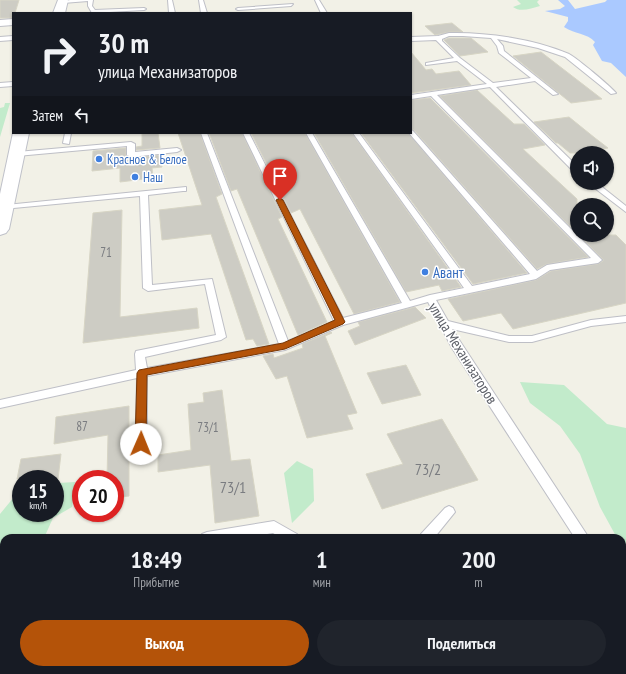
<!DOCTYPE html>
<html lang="ru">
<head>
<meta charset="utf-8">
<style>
	:root { --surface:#171b24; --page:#20242c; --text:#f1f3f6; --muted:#9ea1a6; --accent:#b45309 }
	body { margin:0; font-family:"PT Sans Narrow",sans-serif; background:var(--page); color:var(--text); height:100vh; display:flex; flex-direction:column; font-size:15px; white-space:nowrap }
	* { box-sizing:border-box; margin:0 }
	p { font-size:13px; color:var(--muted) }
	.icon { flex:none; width:22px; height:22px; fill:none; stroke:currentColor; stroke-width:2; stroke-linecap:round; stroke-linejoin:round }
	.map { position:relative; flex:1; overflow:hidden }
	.side { position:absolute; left:0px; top:534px; width:626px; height:140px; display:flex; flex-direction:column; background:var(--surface); border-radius:12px 12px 0 0; box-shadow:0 1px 3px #0004 }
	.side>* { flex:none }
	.guide { position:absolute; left:12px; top:12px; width:400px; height:122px; border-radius:0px; box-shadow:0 1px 3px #0004; background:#171b24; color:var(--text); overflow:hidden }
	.tools { position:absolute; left:570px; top:146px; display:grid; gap:8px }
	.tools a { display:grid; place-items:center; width:44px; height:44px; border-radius:50%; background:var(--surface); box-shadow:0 1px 3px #0004; font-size:20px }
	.speed { position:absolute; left:12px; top:470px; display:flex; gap:8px; font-size:20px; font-weight:700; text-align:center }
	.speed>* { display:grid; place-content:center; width:52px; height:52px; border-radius:50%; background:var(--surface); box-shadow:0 1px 3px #0004; line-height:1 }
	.speed small { font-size:10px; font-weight:400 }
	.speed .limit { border:6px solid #d22; background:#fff; color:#111 }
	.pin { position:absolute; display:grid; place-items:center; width:34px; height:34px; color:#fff; margin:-41px -17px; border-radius:50% 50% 50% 0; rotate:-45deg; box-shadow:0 0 4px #0007 }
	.pin .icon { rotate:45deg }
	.me { position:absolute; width:44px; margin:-22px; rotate:1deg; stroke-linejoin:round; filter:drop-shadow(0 0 3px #0008) }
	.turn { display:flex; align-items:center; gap:14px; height:84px; padding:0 20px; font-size:18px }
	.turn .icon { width:52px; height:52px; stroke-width:2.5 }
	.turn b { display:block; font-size:28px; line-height:34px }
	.then { display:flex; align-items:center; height:38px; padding:0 20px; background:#0003; gap:8px; font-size:15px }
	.eta { display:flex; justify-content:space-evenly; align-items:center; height:68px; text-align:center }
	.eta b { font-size:24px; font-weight:700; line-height:28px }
	.primary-button { display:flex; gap:8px; margin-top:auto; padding:8px 20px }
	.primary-button a { flex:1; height:46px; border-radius:24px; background:var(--accent); color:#fff; font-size:16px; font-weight:700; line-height:46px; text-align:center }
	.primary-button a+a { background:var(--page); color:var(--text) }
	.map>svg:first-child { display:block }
	.green { fill:#c2ebcb }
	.water { fill:#aac9ff }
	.building { fill:#cdccc4; stroke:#d7d5c5 }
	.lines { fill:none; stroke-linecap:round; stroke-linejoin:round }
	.service-casing { stroke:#bebfc6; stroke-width:2 }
	.minor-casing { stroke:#bebfc6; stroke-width:2 }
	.secondary-casing { stroke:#bfc1c9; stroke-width:2 }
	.service { fill:#fff; fill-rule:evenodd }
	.minor { fill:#fff; fill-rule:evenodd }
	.secondary { fill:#fff; fill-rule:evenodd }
	.route { fill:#b45309; stroke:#753606 }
	.shop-dot { fill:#3f7fe0; stroke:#fff; stroke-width:1.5 }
	.labels { text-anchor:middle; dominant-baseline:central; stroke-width:3; stroke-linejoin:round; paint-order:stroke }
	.far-shop-label { font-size:13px; fill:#366cbe; stroke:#fff; text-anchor:start }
	.number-label { font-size:13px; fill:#7a7c80 }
	.shop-label { font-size:15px; fill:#366cbe; stroke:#fff; text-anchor:start }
	.street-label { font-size:15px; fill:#5e6169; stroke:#fff }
	.near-number-label { font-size:16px; fill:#7a7c80 }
</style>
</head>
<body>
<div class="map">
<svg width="626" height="674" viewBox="0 0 626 674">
	<rect width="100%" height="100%" fill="#f2f1e7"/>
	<path class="green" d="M517 0H539L537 2 540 6C531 8 521 13 513 7L521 4Z
		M5 103H10L0 137V108L4 107Z
		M520 382 564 385 607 424 626 428V553L622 546V538H617L600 507 580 454 560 426 530 403Z
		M297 461 313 469 314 501 292 523 284 473Z
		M75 482 72 507 53 518 44 538H4V553L0 554V514L14 497 21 496V513H55V491H57L58 483Z
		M135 670H263V674H132Z"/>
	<path class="water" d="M558 0H568L575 9 605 2 607 0H626V77L611 63 602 61 593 45 595 42C587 33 574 34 564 27L568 21V17L545 11 560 9 565 6Z"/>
	<path class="building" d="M0 0H19L15 13H13V18H0Z
		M452 23 463 32H449L435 35 425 26Z
		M449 38H471L488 52 460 56 444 40Z
		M411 52 426 70 432 69 436 74 459 71 471 85 411 93Z
		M541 52 602 99 571 103 513 56Z
		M477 90 514 124H524L545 145 523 149 577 199V233L440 96Z
		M430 98 588 257 547 264 537 269 414 130 411 129V100Z
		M569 117 595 138 608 148 580 153H570L558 143H556L534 122Z
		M142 133H158L160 148 136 150V147L142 146Z
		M178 133H200L222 194 216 197 269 344 257 346 253 339 246 340 211 234 162 240 159 210 202 205Z
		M209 133H242L282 217 278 219 327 322 298 335 237 189 231 191Z
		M251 133H305L400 302 354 314 300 209 291 213Z
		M314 133H352L461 287 442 291 439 285 406 292Z
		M361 133H408L527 273 473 284Z
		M126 148V155L130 158 160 155 162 167 152 168 153 178 120 182V168L92 171 93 151Z
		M122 210 120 317 197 308 199 328 83 343 93 213Z
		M579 235H616L626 245V303L513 329 501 313 463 321 448 299 536 280 551 271 598 264 603 261V259Z
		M415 307 426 318 355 345 348 331 360 326 358 322Z
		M331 332 332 333 325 336 357 413 347 415 353 429 307 438 287 376 276 379 263 356 273 354 274 358 303 348 302 344Z
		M406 365 421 395 382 404 367 373Z
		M222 390 231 461 250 459 259 516 215 523 210 465 158 472V455L191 450 188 404 204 402 203 393Z
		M129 406V496L115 498V479H107L108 435 54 444 56 417Z
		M442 419 478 480 382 509 366 474 403 464 387 434Z
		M61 454 58 479H17L21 459Z"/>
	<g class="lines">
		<defs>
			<path id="service" d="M70 0H93L92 6 95 10 144 8 146 9 144 10 92 13 88 6V1L63 3 61 2Z
				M168 0H172L175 13H169Z
				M199 0H203L207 13H201Z
				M315 0H319L327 13H321Z
				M293 4 291 6 238 10 236 9 238 8Z
				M449 33C486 32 534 39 569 54 578 59 609 85 616 93L611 94 565 57 538 48 497 39 503 46 504 51 558 94 553 95 535 81 496 87 577 166V172H574L490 87 437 95 602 260 598 263 550 270 536 279 436 300 448 321 509 336H532L591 320 626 316V322L591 326 532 342H509L452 329 589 538H575L452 348 428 302 343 325 285 350 147 376V459L145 462 141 464 137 462 135 459 137 378 0 408V400L136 370 135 354 136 351 216 335 205 284 148 291 143 288 140 196 3 209V205H6L186 187V191H183L148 195 152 285 212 279 226 337 221 340 145 357 147 368 279 344 201 133H207L288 341 334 321 243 133H249L343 318 402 303 306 133H312L410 301 430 295 464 288 353 133H359L472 286 530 274 409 133H411V130L413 131 537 271 547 265 591 258 431 96 411 99V95L487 84 457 61 426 65V63L454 58 436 40 411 41V37L438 36ZM449 36H463L491 38 497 46 499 53 531 78 493 83 460 58 442 41V39Z
				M13 36V40L0 41V37Z
				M13 82V86L0 87V83Z
				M65 133H71L69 144 63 143Z
				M131 142 135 144V152L177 148 181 150 177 152 131 157 127 155V146L17 156 13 154 17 152Z
				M588 183H597L626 206V212Z
				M449 506 453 508 455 512 434 538H419L421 534 445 508Z
				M274 521 297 534 299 538H281L273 533 243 538H200L202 534 207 532Z
				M0 564H4V576H0Z
				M0 639 4 640V654L0 653Z
				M622 658 626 660V674H619L616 670H622Z
				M4 663V670H13L12 674H0V665Z
				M589 670H609L607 674H587Z"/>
			<path id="minor" d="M13 19V25L0 26V20Z"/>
			<path id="secondary" d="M58 0H68L65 13H53Z
				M13 133H29L9 229 6 233 0 235V194Z"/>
		</defs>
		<use href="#service" class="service-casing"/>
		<use href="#minor" class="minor-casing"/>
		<use href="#secondary" class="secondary-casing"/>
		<use href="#service" class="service"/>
		<use href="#minor" class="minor"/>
		<use href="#secondary" class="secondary"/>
	</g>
	<path class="route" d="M280 198 283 200 345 322 343 324 285 349 147 375 146 444 144 447 141 449 137 447 135 444 137 373 139 370 283 343 335 320 276 200Z"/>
	<g class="shop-dot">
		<circle cx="99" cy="159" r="4"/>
		<circle cx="135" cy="177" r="4"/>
		<circle cx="425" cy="272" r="4"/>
	</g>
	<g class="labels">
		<g class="far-shop-label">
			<text x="107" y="159">Красное &amp; Белое</text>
			<text x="143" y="177">Наш</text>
		</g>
		<g class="number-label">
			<text x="106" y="252">71</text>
			<text x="82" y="426">87</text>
			<text x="208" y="427">73/1</text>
		</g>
		<g class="shop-label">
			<text x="433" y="272">Авант</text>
		</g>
		<g class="street-label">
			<text transform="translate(463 353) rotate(58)">улица Механизаторов</text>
		</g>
		<g class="near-number-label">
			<text x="428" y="469">73/2</text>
			<text x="233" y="487">73/1</text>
		</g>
	</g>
</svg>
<div class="tools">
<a><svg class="icon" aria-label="sound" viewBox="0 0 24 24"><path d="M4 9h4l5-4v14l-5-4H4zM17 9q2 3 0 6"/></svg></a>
<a><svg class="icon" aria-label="search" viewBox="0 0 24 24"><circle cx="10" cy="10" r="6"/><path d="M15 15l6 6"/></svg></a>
</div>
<div class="speed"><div>15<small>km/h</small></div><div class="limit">20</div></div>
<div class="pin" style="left:280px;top:200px;background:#d93025"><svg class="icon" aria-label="arrive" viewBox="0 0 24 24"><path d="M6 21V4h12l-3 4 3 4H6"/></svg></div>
<svg class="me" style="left:141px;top:444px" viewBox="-20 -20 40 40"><circle r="19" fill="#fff"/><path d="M0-13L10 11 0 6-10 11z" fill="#b45309"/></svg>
<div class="guide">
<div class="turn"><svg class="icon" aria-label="right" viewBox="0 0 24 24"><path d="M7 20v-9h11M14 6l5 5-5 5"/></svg><div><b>30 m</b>улица Механизаторов</div></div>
<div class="then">Затем<svg class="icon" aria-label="left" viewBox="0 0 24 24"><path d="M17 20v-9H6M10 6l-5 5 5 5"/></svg></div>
</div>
<section class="side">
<div class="eta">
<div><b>18:49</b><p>Прибытие</p></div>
<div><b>1</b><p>мин</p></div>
<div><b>200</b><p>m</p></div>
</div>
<div class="primary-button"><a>Выход</a><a>Поделиться</a></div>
</section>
</div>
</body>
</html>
